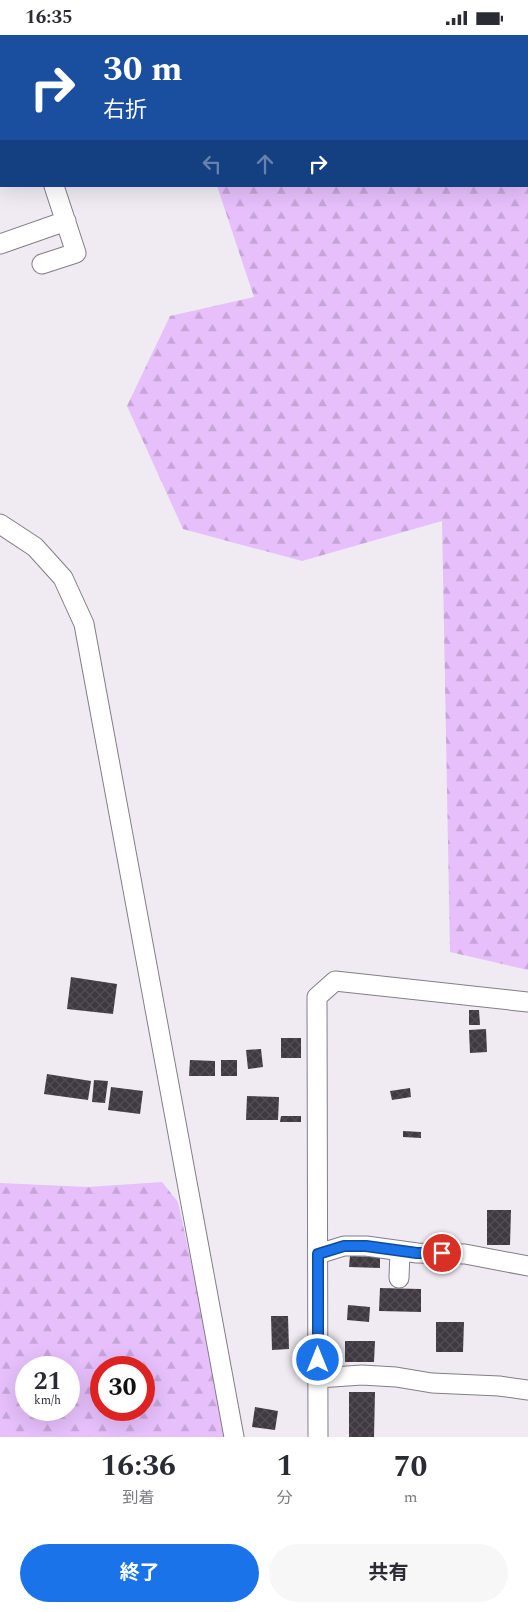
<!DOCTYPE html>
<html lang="ja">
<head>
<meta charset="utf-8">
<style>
	:root { --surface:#fff; --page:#f7f7f7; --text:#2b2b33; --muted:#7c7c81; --accent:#1a73e8 }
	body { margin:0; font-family:Spectral,"Noto Sans JP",serif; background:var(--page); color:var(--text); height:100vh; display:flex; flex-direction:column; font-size:19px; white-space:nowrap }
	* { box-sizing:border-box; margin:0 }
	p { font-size:16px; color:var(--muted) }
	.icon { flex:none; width:28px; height:28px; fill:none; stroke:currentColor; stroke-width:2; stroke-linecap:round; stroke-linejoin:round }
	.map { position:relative; height:1402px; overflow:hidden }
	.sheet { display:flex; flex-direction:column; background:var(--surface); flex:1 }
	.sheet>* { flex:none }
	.top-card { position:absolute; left:0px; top:0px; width:529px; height:152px; box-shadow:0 5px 20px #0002; background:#1a4fa0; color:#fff; overflow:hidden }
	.speed { position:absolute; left:15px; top:1321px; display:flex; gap:10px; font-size:25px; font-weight:700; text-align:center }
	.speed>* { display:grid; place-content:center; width:65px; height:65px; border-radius:50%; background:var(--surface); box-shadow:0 5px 20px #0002; line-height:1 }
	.speed small { font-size:12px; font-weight:400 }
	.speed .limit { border:8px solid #d22; background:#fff; color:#111 }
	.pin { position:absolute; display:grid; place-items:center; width:42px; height:42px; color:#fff; margin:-21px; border:2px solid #fff; border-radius:50%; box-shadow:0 1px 5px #0007 }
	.me { position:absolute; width:55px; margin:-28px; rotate:0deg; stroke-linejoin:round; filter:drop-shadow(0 0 4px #0008) }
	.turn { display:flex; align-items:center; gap:18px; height:105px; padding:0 20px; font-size:22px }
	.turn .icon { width:65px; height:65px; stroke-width:2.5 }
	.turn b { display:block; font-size:35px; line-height:42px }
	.lanes { display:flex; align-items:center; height:48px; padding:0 20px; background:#0003; justify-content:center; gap:25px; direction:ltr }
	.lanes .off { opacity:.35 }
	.eta { display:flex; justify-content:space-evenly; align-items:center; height:85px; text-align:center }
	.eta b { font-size:30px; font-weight:700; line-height:35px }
	.button { display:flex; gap:10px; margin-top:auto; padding:10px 20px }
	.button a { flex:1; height:58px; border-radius:30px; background:var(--accent); color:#fff; font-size:20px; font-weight:700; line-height:58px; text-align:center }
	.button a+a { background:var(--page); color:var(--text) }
	.status { display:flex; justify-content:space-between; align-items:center; height:35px; padding:0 25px; background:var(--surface); direction:ltr }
	.status svg { height:14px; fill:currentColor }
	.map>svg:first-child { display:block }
	.forest { fill:url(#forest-firs); fill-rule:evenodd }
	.building { fill:url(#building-cross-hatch) }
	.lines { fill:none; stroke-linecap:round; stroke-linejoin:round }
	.street-casing { stroke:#837e85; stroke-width:21 }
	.street { stroke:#fff; stroke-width:19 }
	.route-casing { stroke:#114b97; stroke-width:12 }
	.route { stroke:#1a73e8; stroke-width:9 }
</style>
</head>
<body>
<div class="status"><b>16:35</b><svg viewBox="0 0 49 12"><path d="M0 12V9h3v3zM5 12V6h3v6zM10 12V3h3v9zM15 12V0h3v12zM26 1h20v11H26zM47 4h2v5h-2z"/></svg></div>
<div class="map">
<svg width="528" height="1402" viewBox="0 0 528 1402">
	<defs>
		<pattern id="forest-firs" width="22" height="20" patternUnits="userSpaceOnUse" patternTransform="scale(1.25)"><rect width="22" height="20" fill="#e6bffb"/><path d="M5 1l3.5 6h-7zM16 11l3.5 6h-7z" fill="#c6a4d8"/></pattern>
		<pattern id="building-cross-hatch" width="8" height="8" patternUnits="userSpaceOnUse" patternTransform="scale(1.25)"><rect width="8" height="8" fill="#3f3a41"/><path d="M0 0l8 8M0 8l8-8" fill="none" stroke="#524e54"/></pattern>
	</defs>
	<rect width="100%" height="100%" fill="#f0ebf3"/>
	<path class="forest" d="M167 0H528V935L450 917 442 486 302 526 183 494 127 371 170 281 254 262 217 151H528V1Z
		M162 1147 178 1167 221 1364 226 1402H0V1148L88 1152ZM26 1332H69V1375H26ZM101 1332H144V1375H101Z"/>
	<path class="building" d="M71 942 117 949 113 979 67 974Z
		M469 975H479L480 990H469Z
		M486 994 487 1017 470 1018 469 995Z
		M281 1003H301V1023H281Z
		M261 1014 263 1032 248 1034 246 1015Z
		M190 1025 215 1026V1041H189Z
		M221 1025H237V1041H221Z
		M47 1039 91 1046 88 1065 44 1059Z
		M94 1045 108 1046 105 1068 92 1067Z
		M111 1052 143 1056 140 1079 108 1075Z
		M410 1053 411 1062 392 1065 390 1056Z
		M247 1061 279 1062 278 1085H246Z
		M281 1081H301V1087H280Z
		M403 1096 421 1097V1103L403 1102Z
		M487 1175H511L510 1210H487Z
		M350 1221 380 1222V1233L349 1232Z
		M380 1253 421 1254V1277L379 1276Z
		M348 1270 370 1272 369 1287 347 1285Z
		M271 1281H288L289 1314 272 1315Z
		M436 1287H464L463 1317H436Z
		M345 1306H375L374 1327H345Z
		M349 1357H375L374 1402H349Z
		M255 1372 278 1376 275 1395 252 1392Z"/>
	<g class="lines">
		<defs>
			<path id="street" d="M3 0V1
				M0 209 66 186
				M42 229 76 218 54 151
				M0 489 35 512 63 543 84 589 234 1402
				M318 1219 344 1211H366L417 1218 465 1219 528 1231
				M399 1243 400 1216
				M318 1343 362 1340 396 1342 432 1348 499 1351 528 1355
				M318 1402 317 962 335 946 528 967"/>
		</defs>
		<use href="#street" class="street-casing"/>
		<use href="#street" class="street"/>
	</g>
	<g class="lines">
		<defs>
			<path id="route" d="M318 1325V1219L344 1211H366L417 1218H442"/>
		</defs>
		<use href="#route" class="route-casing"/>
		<use href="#route" class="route"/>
	</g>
</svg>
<div class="speed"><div>21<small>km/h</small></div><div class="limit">30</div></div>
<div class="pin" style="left:442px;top:1218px;background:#d93025"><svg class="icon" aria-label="arrive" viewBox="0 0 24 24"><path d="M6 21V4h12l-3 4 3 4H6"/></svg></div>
<svg class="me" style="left:318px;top:1325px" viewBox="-20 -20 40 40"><circle r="17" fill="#1a73e8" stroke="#fff" stroke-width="3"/><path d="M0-11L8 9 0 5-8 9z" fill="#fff"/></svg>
<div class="top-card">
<div class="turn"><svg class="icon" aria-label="right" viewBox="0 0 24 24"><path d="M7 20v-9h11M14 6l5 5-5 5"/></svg><div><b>30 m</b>右折</div></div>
<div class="lanes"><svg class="icon off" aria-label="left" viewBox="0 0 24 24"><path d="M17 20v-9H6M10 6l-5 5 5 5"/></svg><svg class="icon off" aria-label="ahead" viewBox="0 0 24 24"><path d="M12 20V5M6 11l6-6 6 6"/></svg><svg class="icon" aria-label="right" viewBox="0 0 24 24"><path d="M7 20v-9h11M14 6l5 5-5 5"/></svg></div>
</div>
</div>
<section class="sheet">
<div class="eta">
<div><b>16:36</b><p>到着</p></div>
<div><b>1</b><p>分</p></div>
<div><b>70</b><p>m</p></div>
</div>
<div class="button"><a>終了</a><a>共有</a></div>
</section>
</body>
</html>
